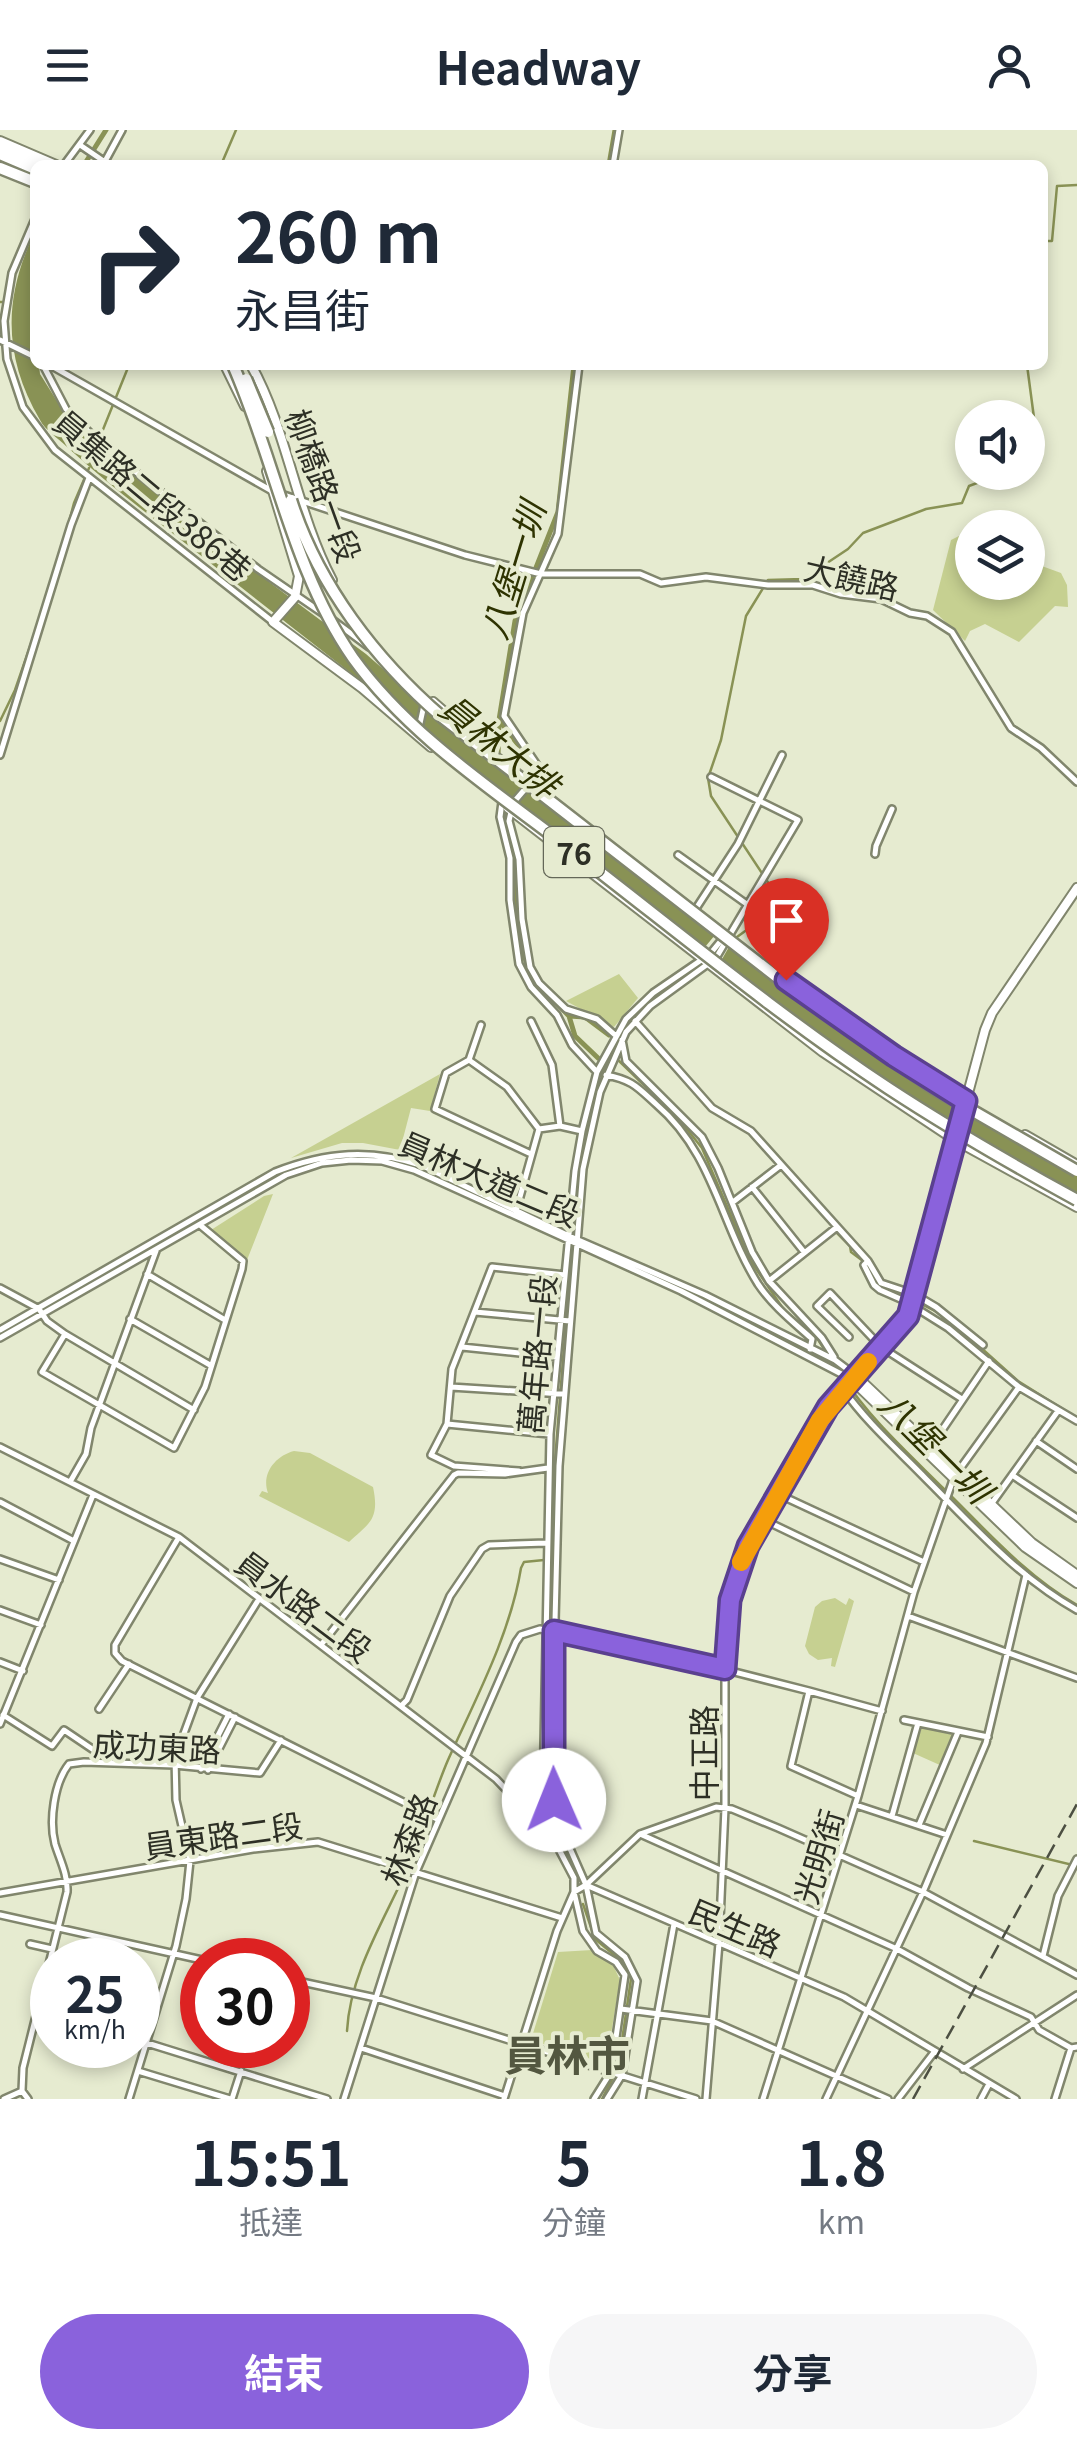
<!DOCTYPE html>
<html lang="zh-TW">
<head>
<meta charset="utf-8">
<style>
	:root { --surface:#fff; --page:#f6f6f7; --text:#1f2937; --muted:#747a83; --accent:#8a62dc }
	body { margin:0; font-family:Georgia,"Noto Sans TC",serif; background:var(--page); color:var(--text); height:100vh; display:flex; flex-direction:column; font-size:38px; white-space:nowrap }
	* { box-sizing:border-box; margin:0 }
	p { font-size:32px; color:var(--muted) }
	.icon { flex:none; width:55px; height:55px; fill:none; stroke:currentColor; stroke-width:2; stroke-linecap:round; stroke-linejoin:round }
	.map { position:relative; height:1969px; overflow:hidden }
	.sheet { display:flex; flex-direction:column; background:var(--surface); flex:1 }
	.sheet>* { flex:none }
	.hud { position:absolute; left:30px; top:30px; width:1018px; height:210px; border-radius:15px; box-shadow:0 5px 15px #0003; background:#fff; color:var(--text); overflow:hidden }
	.buttons { position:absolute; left:955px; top:270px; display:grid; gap:20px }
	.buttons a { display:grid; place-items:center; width:90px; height:90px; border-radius:50%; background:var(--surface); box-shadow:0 5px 15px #0003; font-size:50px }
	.speed { position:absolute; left:30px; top:1808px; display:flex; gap:20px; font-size:50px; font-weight:700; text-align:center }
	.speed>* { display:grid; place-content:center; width:130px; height:130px; border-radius:50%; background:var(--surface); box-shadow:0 5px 15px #0003; line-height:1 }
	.speed small { font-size:25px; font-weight:400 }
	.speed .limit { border:15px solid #d22; background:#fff; color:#111 }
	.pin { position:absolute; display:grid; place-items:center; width:85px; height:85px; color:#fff; margin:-102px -42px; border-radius:50% 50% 50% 0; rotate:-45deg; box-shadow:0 0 10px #0007 }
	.pin .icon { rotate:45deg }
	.me { position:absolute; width:110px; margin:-55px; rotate:359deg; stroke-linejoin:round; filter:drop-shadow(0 0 8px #0008) }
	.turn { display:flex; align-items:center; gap:35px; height:210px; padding:0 40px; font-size:45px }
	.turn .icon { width:130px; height:130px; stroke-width:2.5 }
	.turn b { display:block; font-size:70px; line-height:85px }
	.eta { display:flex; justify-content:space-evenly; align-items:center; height:170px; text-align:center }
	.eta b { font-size:60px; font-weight:700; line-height:70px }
	.action { display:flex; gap:20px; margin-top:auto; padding:20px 40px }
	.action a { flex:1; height:115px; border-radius:60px; background:var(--accent); color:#fff; font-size:40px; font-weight:700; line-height:115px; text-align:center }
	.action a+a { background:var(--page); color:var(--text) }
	header { display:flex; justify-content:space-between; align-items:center; height:130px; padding:0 40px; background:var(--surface); font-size:45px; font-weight:700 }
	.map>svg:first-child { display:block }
	.green { fill:#c6d091 }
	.water { fill:#899255 }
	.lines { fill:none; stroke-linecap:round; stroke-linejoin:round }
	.stream { stroke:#899255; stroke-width:2.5 }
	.canal { stroke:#899255; stroke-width:5 }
	.minor-casing { stroke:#81866d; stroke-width:10 }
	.major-casing { stroke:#81866d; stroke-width:12 }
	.highway-casing { stroke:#81866d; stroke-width:15 }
	.minor { stroke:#fff; stroke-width:5 }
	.major { stroke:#fff; stroke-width:8 }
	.highway { stroke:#fff; stroke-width:10 }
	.rail { stroke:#4c4f42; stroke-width:2.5; stroke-dasharray:15 8; stroke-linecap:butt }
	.highway-bridge-casing { stroke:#81866d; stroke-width:15; stroke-linecap:butt }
	.highway-bridge { stroke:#fff; stroke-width:10 }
	.route-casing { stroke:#5a408f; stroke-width:25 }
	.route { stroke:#8a62dc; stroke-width:18 }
	.slow { stroke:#f59e0b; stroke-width:18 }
	.labels { text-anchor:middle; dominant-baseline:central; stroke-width:8; stroke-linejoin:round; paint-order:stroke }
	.shield { fill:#e6ebd0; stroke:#646758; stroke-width:2.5 }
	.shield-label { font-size:30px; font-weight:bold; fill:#2d2f25 }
	.street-label { font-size:32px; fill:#2d2f25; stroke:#e6ebd0 }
	.water-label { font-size:35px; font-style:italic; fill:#2e3301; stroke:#e6ebd0 }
	.district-label { font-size:42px; font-weight:bold; fill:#535740; stroke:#e6ebd0 }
</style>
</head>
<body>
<header><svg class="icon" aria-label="menu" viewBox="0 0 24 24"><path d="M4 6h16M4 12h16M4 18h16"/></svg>Headway<svg class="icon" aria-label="person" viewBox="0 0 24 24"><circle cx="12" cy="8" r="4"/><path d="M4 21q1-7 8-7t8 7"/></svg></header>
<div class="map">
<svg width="1077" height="1969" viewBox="0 0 1077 1969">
	<rect width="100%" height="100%" fill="#e6ebd0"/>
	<path class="green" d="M959 406 972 411V452H1028V431L1061 443 1067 455 1068 477 1055 476 1019 512 985 494 970 501 965 511 933 480 951 410Z
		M619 844 638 868 614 897 566 871Z
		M440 944 430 981 411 978 400 1020 363 1013H342L291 1028Z
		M273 1064 247 1130 211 1100 264 1066Z
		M294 1321 310 1323 373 1357C380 1390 369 1393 349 1412L259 1366 262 1361 268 1363C261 1344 275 1326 294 1321Z
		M835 1468 846 1475 849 1468 854 1471 835 1537 831 1536 832 1528 818 1530 809 1524 805 1516 815 1477 822 1471Z
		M922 1597 954 1605 942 1636 913 1623Z
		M592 1820 613 1835 620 1850 606 1934 531 1910 558 1822Z"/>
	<path class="water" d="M35 102V235H39L40 244 72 295 249 437 366 524 474 619 715 805 705 817C534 683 360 552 190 417 148 384 105 352 66 316 58 308 45 300 40 290 3 227 3 167 35 102Z
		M730 815 822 887 970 986 1077 1045V1066L973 1009 843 922 721 831Z"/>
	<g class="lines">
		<path class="stream" d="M221 35 236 0
			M1042 111H1052L1057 56 1077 55
			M0 172H3
			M1027 235 1040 333 1028 334
			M100 307 129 235
			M64 411 74 373 89 338
			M0 591 15 560 44 476
			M737 807 774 780 779 769 711 666 708 648 721 610 746 486 768 450 803 449 848 419 863 403 926 379 962 373 969 356 1006 342
			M616 928 678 988 702 1018 750 1130 784 1180 815 1205 826 1222
			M836 1102 850 1116 851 1122 867 1134 881 1157 909 1169
			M573 1108 587 1001 607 930
			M917 1172 941 1184
			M970 1208 1018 1251 1077 1288
			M842 1246C870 1289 908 1323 944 1359 986 1400 1026 1446 1077 1475
			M974 1711 1077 1736
			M567 1722 556 1694 548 1656 553 1356 572 1116
			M583 1774 595 1809 624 1833 631 1849 618 1938 602 1969
			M347 1901C350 1843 385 1789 408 1737 423 1702 433 1665 448 1630 476 1568 510 1505 521 1438L524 1432 544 1430"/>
		<path class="canal" d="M84 35 106 0
			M609 35 615 0
			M498 627 499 593
			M528 646 533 634 499 590 515 491 558 382 574 235
			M504 678 514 731V763L525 828 533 849 569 886 575 906 598 928
			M569 886 585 887 609 905"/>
		<defs>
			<path id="minor" d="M80 15 105 32
				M64 35 90 0
				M103 35 122 0
				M613 35 619 0
				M35 89 12 143 4 191 7 229 23 277 55 320 273 492
				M0 210 35 227
				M43 235 66 279 102 315 258 439 325 485
				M50 235 272 361 465 425 541 444H640L661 453 706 447 768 455H813L841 464 881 469 910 483 927 486 952 502 1011 598 1041 618 1077 652
				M579 235 558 404 523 483 504 586 537 635 532 651 513 673 509 691 519 729 522 789 530 837 539 853 566 879 597 889 615 905
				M334 491 369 517
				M419 598 424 575
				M0 625 71 395 89 348
				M502 672 500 687 510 728V770L519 834 531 857 557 885 572 915 596 941
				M875 724 876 716 892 679
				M678 725 748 775
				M695 780 738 714 782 625
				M531 891 552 935 560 996
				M635 891 712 978 751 1001 868 1131 881 1153 914 1164 936 1177 983 1215
				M622 910 626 931 702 1007 718 1038 752 1122 769 1151 822 1208 834 1227
				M469 930 446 943 435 979 531 1024
				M469 930 507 957 539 999
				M469 930 481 895
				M606 945C633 950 638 958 657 975 713 1023 721 1095 758 1154 772 1175 793 1192 812 1209L810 1219
				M752 1057 804 1122
				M733 1072 781 1035
				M516 1081 539 999 560 996 582 1001
				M868 1131 864 1135 874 1155 880 1160 905 1171 948 1198 1019 1257 1077 1291
				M147 1144 225 1190
				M769 1151 837 1097
				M0 1158 39 1179 47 1191 65 1204 194 1280
				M475 1182 570 1191
				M130 1189 210 1235
				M0 1200 275 1042C326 1022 371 1018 423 1036L569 1106 705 1165 835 1230 855 1245
				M65 1204 42 1242 174 1318 205 1257 242 1139 243 1131 200 1095
				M849 1207 817 1176 830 1163 881 1217 962 1269
				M0 1208 286 1045 322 1033 351 1030 382 1031 414 1040 681 1161 851 1249 820 1290 748 1416 730 1470 725 1539V1678L719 1813 706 1969
				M462 1217 557 1227
				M451 1257 563 1264
				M843 1259C867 1293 897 1319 926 1349 973 1396 1019 1448 1077 1480
				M447 1294 549 1304
				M1036 1311 1077 1339
				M932 1315 989 1231
				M0 1317 179 1407 496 1649 552 1708
				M519 1341 454 1336 431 1325 447 1294 452 1239 492 1137 565 1145
				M1012 1345 1077 1388
				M70 1352 86 1324 91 1298 156 1121
				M778 1364 924 1432
				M0 1372 74 1411
				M992 1373 1058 1281
				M764 1390 914 1462
				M179 1407 115 1515V1523L122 1531 437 1689
				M0 1429 59 1450
				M0 1480 41 1495
				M908 1486 1077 1548
				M321 1515 454 1345 458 1343 505 1344 548 1338
				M0 1532 23 1541
				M809 1561 882 1581
				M401 1576 407 1570 450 1466 482 1419 489 1415 546 1413
				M99 1579 129 1534
				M3 1585 52 1616 64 1600 110 1631
				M904 1590 988 1607
				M0 1594 93 1365
				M201 1639 229 1584
				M208 1640 235 1587
				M858 1666 914 1462 954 1347 1019 1257
				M856 1675 947 1705
				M892 1686 918 1593
				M919 1695 958 1602
				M640 1704 897 1819 968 1858 1031 1887 1039 1900 1071 1918 1077 1917
				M586 1755 844 1867 1016 1969
				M0 1763 253 1719 318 1712 562 1788
				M0 1785 202 1830
				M30 1814 52 1819
				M1043 1826 1058 1766 1077 1729
				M288 1849 376 1868 696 1969
				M621 1879 712 1891 888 1969
				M147 1913 327 1969
				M361 1918 505 1966
				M963 1939 1077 1865
				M138 1941 230 1969
				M22 1961 23 1938 67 1762C68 1745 60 1730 55 1714 49 1691 54 1653 69 1634L84 1632 174 1635 260 1643 281 1610
				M22 1961 28 1969
				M4 1969 22 1961
				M129 1969 176 1816 186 1769 190 1731 176 1670 175 1628 197 1568 259 1469
				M232 1969 241 1941
				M344 1969 416 1742 516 1512 521 1505 540 1499 660 1523 809 1561 791 1636 858 1666 763 1969
				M504 1969 557 1801 574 1762 586 1755 640 1704 716 1677 732 1679 778 1698 923 1762 1077 1845
				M594 1969 611 1942 625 1845 616 1832 597 1821 583 1801 574 1762V1748L554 1710 543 1665 550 1304 575 1041 582 1001 597 942 626 889 653 863 710 824 724 807
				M607 1969 622 1945 637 1851 625 1827 596 1803 586 1755 564 1705 553 1665 551 1646 559 1336 583 1039 600 962 626 902 650 876 716 828 798 690 711 647
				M642 1969 674 1794
				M826 1969 923 1762 986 1613 1026 1445
				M898 1969 935 1921
				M981 1969 989 1954
				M1055 1969 1071 1918"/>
			<path id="major" d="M0 11 56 35
				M225 235 245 276
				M251 235C288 302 296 382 332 450
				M267 341 299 446 295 467 273 492 362 558 431 617
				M433 572 456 592
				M508 678 823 922 955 1010 1077 1077
				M1077 758 992 883 985 900 908 1186 851 1249 1025 1417 1077 1453
				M918 942 965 971
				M1025 1005 1077 1035
				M855 1245 1032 1413 1077 1445"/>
			<path id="highway" d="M0 16 44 35
				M0 24 35 39
				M0 38 35 52"/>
		</defs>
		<use href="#minor" class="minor-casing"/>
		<use href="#major" class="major-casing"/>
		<use href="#highway" class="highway-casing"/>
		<use href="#minor" class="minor"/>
		<use href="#major" class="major"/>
		<use href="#highway" class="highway"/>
		<path class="rail" d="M913 1969 1077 1674"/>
		<defs>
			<path id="highway-bridge" d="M233 235C275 330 293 442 353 528 410 607 498 663 574 722 678 802 779 886 888 958 949 998 1013 1035 1077 1070
				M246 249 268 302
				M291 370C318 455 376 530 442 587L822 882 935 959 1077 1041"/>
		</defs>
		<use href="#highway-bridge" class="highway-bridge-casing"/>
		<use href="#highway-bridge" class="highway-bridge"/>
	</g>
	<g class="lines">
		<defs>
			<path id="route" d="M554 1670V1501L725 1539 730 1470 748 1416 828 1277 908 1186 966 971 894 926 786 850"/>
		</defs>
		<use href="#route" class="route-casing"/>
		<use href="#route" class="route"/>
		<path class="slow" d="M741 1432 820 1290 868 1232"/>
	</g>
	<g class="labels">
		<rect class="shield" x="544" y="697" width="60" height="50" rx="8"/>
		<g class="shield-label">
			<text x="574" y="722">76</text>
		</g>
		<g class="street-label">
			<text transform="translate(325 355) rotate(70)">柳橋路一段</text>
			<text transform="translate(154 364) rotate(40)">員集路二段386巷</text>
			<text transform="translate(852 446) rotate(13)">大饒路</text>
			<text transform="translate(490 1047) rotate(23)">員林大道二段</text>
			<text transform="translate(535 1224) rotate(-85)">萬年路一段</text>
			<text transform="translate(305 1475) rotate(37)">員水路二段</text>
			<text transform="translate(157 1615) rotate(3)">成功東路</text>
			<text transform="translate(702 1623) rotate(-90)">中正路</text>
			<text transform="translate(223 1704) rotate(-8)">員東路二段</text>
			<text transform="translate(407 1709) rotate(-69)">林森路</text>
			<text transform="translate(817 1726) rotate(-73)">光明街</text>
			<text transform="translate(736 1796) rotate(23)">民生路</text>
		</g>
		<g class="water-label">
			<text transform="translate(511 440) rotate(-73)">八堡一圳</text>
			<text transform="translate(501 614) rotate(39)">員林大排</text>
			<text transform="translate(937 1315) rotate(45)">八堡一圳</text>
		</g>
		<g class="district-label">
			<text x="567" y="1922">員林市</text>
		</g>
	</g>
</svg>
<div class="buttons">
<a><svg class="icon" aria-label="sound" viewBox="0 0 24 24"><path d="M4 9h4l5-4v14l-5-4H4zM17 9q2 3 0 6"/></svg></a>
<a><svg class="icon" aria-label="layers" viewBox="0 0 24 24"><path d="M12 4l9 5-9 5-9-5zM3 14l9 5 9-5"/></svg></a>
</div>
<div class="speed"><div>25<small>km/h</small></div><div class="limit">30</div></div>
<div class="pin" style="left:786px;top:850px;background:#d93025"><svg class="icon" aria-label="arrive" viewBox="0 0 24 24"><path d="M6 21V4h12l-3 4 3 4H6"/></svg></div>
<svg class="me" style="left:554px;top:1670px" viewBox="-20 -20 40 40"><circle r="19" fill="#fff"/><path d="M0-13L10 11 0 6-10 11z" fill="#8a62dc"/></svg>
<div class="hud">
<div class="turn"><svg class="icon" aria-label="right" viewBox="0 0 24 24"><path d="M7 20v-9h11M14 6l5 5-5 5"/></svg><div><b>260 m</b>永昌街</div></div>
</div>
</div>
<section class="sheet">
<div class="eta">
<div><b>15:51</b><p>抵達</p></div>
<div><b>5</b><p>分鐘</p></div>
<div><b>1.8</b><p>km</p></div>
</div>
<div class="action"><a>結束</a><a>分享</a></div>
</section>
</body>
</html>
